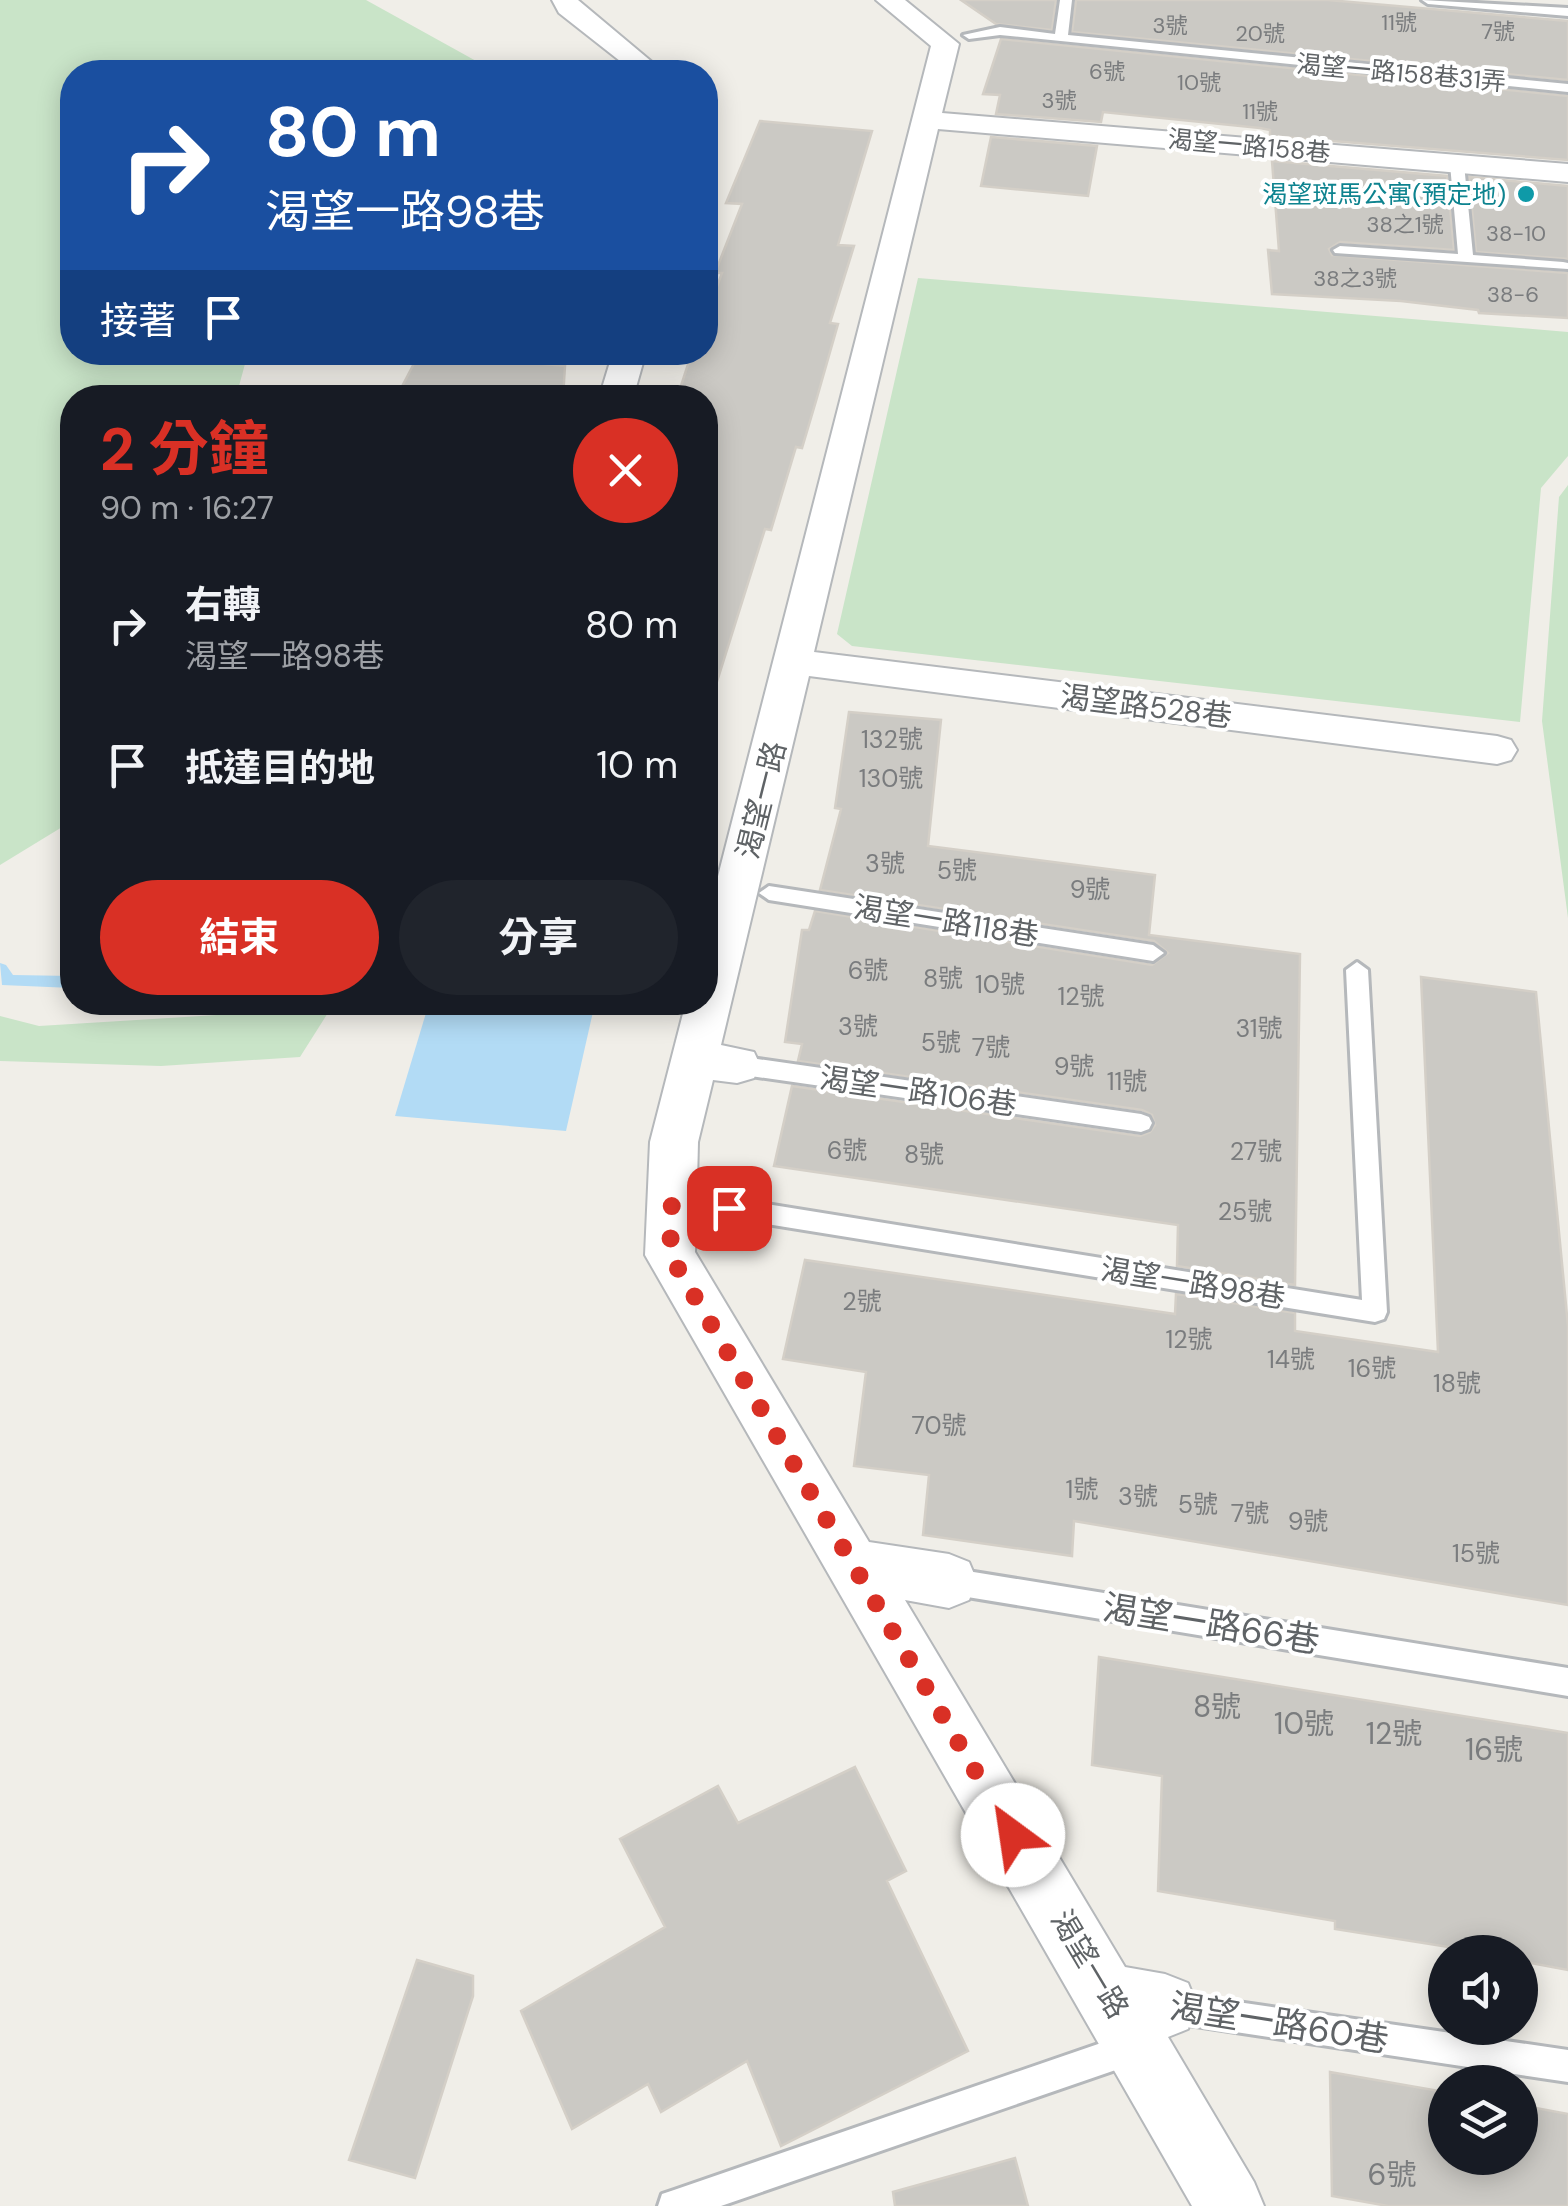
<!DOCTYPE html>
<html lang="zh-TW">
<head>
<meta charset="utf-8">
<style>
	:root { --surface:#171b24; --page:#20242c; --text:#f1f3f6; --muted:#9ea1a6; --accent:#d93025 }
	body { margin:0; font-family:"DM Sans","Noto Sans TC",sans-serif; background:var(--page); color:var(--text); height:100vh; display:flex; flex-direction:column; font-size:38px; white-space:nowrap }
	* { box-sizing:border-box; margin:0 }
	p { font-size:32px; color:var(--muted) }
	.icon { flex:none; width:55px; height:55px; fill:none; stroke:currentColor; stroke-width:2; stroke-linecap:round; stroke-linejoin:round }
	.map { position:relative; flex:1; overflow:hidden }
	.details { position:absolute; left:60px; top:385px; width:658px; height:630px; display:flex; flex-direction:column; background:var(--surface); border-radius:40px; box-shadow:0 5px 25px #0003 }
	.details>* { flex:none }
	.guide { position:absolute; left:60px; top:60px; width:658px; height:305px; border-radius:40px; box-shadow:0 5px 25px #0003; background:#1a4fa0; color:#fff; overflow:hidden }
	.controls { position:absolute; left:1428px; top:1935px; display:grid; gap:20px }
	.controls a { display:grid; place-items:center; width:110px; height:110px; border-radius:50%; background:var(--surface); box-shadow:0 5px 25px #0003; font-size:50px }
	.pin { position:absolute; display:grid; place-items:center; width:85px; height:85px; color:#fff; margin:-42px; border-radius:20px; box-shadow:0 5px 15px #0006 }
	.me { position:absolute; width:110px; margin:-55px; rotate:329deg; stroke-linejoin:round; filter:drop-shadow(0 0 8px #0008) }
	.turn { display:flex; align-items:center; gap:35px; height:210px; padding:0 40px; font-size:45px }
	.turn .icon { width:130px; height:130px; stroke-width:2.5 }
	.turn b { display:block; font-size:70px; line-height:85px }
	.then { display:flex; align-items:center; height:95px; padding:0 40px; background:#0003; gap:20px; font-size:38px }
	.round { display:grid; place-items:center; flex:none; width:105px; height:105px; border-radius:52px; background:var(--page) }
	.head { display:flex; align-items:center; justify-content:space-between; height:170px; padding:0 40px }
	h1 { font-size:60px; font-weight:700; line-height:75px; color:var(--accent) }
	.action { display:flex; gap:20px; margin-top:auto; padding:20px 40px }
	.action a { flex:1; height:115px; border-radius:60px; background:var(--accent); color:#fff; font-size:40px; font-weight:700; line-height:115px; text-align:center }
	.action a+a { background:var(--page); color:var(--text) }
	ul { padding:0; list-style:none }
	li { display:flex; align-items:center; gap:30px; height:140px; padding:0 40px }
	li div { flex:1 }
	li b { display:block; font-size:38px }
	li em { font-style:normal }
	.map>svg:first-child { display:block }
	.green { fill:#c9e4c8 }
	.water { fill:#b2dbf5 }
	.lines { fill:none; stroke-linecap:round; stroke-linejoin:round }
	.stream { fill:#b2dbf5; fill-rule:evenodd }
	.building { fill:#cbc9c4; stroke:#d4cfc7; stroke-width:2.5 }
	.service-casing { stroke:#b5b8bb; stroke-width:6 }
	.minor-casing { stroke:#b5b8bb; stroke-width:4 }
	.service { fill:#fff; fill-rule:evenodd }
	.minor { fill:#fff; fill-rule:evenodd }
	.route { stroke:#d93025; stroke-width:18; stroke-dasharray:0 32.4 }
	.culture-dot { fill:#0f9aa8; stroke:#fff; stroke-width:4 }
	.labels { text-anchor:middle; dominant-baseline:central; stroke-width:8; stroke-linejoin:round; paint-order:stroke }
	.far-number-label { font-size:22px; fill:#7a7c7e }
	.far-street-label { font-size:25px; fill:#5f6366; stroke:#fff }
	.far-culture-label { font-size:25px; fill:#0d838f; stroke:#fff; text-anchor:end }
	.number-label { font-size:25px; fill:#7a7c7e }
	.street-label { font-size:30px; fill:#5f6366; stroke:#fff }
	.near-number-label { font-size:30px; fill:#7a7c7e }
	.near-street-label { font-size:35px; fill:#5f6366; stroke:#fff }
</style>
</head>
<body>
<div class="map">
<svg width="1568" height="2206" viewBox="0 0 1568 2206">
	<rect width="100%" height="100%" fill="#f0eee8"/>
	<path class="green" d="M0 0H366L496 72H72V352L248 353 236 397 72 398V821L0 865Z
		M918 278 1568 332V456L1541 488 1520 722 852 646 837 634Z
		M1568 485V918L1542 721 1559 497Z
		M331 1008 300 1057 161 1066 0 1061V1016L39 1026Z"/>
	<path class="water" d="M429 1003H595L566 1131 395 1116Z"/>
	<g class="lines">
		<path class="stream" d="M0 963 6 965 13 975 72 976V988L2 985Z"/>
	</g>
	<path class="building" d="M961 0H1056L1052 30 996 24Z
		M1076 0H1328L1568 21V80L1072 32Z
		M1001 39 1568 96V160L1270 136V130L1260 128 1103 112 1101 122 996 114 1000 95 983 94Z
		M760 121 872 131 838 245 854 246 830 323 838 324 816 401 802 448 796 447 771 530 765 529 715 688 705 687V398H677L692 352H705V319L722 273H715L742 204 726 203Z
		M991 137 1097 146 1088 196 981 186Z
		M1272 161 1447 176 1454 250 1340 242 1329 249 1332 255 1568 273V318L1479 313 1478 310 1401 301 1272 294 1268 250 1279 251Z
		M1469 177 1568 186V259L1476 252Z
		M420 352 565 366 563 398H396Z
		M849 712 941 720 928 846 1155 875 1149 935 1300 954 1295 1285 1177 1266 1178 1225 774 1166 792 1086 1140 1136 1150 1132 1155 1125 1152 1115 1142 1110 798 1061 802 1044 785 1042 802 930H809L815 911 1152 965 1168 953 1154 941 820 890 841 809 835 808Z
		M1421 977 1536 992 1568 1326V1605L1074 1521 1072 1556 923 1535 929 1475 854 1466 866 1372 783 1359 805 1260 1175 1314 1176 1294 1295 1313V1331L1438 1352Z
		M1099 1657 1568 1733V1970L1520 1961V1952H1480L1335 1929V1921L1158 1891 1162 1776 1092 1765Z
		M855 1767 906 1871 887 1881 968 2051 781 2146 747 2061 661 2112 648 2084 572 2129 521 2011 665 1927 620 1839 718 1786 738 1823Z
		M417 1960 473 1976V1996L415 2178 349 2160Z
		M1330 2072 1445 2092V2158H1520V2105L1568 2114V2206H1388L1332 2196Z
		M1015 2158 1028 2206H895L893 2192Z"/>
	<g class="lines">
		<defs>
			<path id="service" d="M1060 0H1072L1068 35 1568 84V92L1000 35 969 39 963 35 1000 27 1055 34Z
				M1422 0 1568 8V16L1428 4Z
				M1457 160 1464 164 1473 255 1563 262 1568 263V269L1335 253 1333 250 1340 246 1458 254 1450 164Z
				M769 886 1153 945 1164 953 1153 961 769 900 759 893Z
				M1357 962 1368 970 1387 1312 1384 1319 1375 1322 729 1218 721 1215 717 1208 721 1201 729 1198 1362 1300 1346 970Z
				M737 1056 1141 1114 1149 1117 1152 1123 1149 1129 1141 1132 737 1074 726 1065Z
				M949 1568 1568 1668V1696L949 1594 939 1590 936 1581 939 1572Z
				M1169 1992 1568 2050V2082L1169 2022 1158 2018 1154 2007 1158 1996Z
				M1136 2031 1147 2036 1152 2047 1147 2058 1136 2063 721 2206H658L662 2194 674 2190Z"/>
			<path id="minor" d="M552 0H578L664 72H634L559 13Z
				M876 0H905L959 44 942 113 1568 164V182L938 129 814 652 1497 736 1511 740 1517 750 1511 760 1497 764 809 676 721 1045 754 1052 760 1065 754 1078 737 1083 713 1080 698 1142 697 1183 747 1194 754 1208 747 1222 729 1228 696 1223 695 1252 869 1542 949 1554 969 1562 977 1581 969 1600 949 1608 905 1600 1125 1967 1165 1974 1188 1983 1197 2006 1188 2029 1168 2037 1254 2182 1264 2206H1192L645 1255 650 1142 686 1002H705V927L931 46Z
				M613 352H646L633 398H599Z"/>
		</defs>
		<use href="#service" class="service-casing"/>
		<use href="#minor" class="minor-casing"/>
		<use href="#service" class="service"/>
		<use href="#minor" class="minor"/>
	</g>
	<g class="lines">
		<path class="route" d="M729 1208 672 1199 670 1255 1013 1835"/>
	</g>
	<circle class="culture-dot" cx="1526" cy="194" r="10"/>
	<g class="labels">
		<g class="far-number-label">
			<text x="1399" y="22">11號</text>
			<text x="1170" y="25">3號</text>
			<text x="1498" y="31">7號</text>
			<text x="1260" y="33">20號</text>
			<text x="1107" y="71">6號</text>
			<text x="1199" y="82">10號</text>
			<text x="1059" y="100">3號</text>
			<text x="1260" y="111">11號</text>
			<text x="1405" y="224">38之1號</text>
			<text x="1516" y="233">38-10</text>
			<text x="1355" y="278">38之3號</text>
			<text x="1513" y="294">38-6</text>
		</g>
		<g class="far-street-label">
			<text transform="translate(1401 73) rotate(5)">渴望一路158巷31弄</text>
			<text transform="translate(1249 146) rotate(5)">渴望一路158巷</text>
		</g>
		<g class="far-culture-label">
			<text x="1506" y="194">渴望斑馬公寓(預定地)</text>
		</g>
		<g class="number-label">
			<text x="892" y="739">132號</text>
			<text x="891" y="778">130號</text>
			<text x="885" y="863">3號</text>
			<text x="957" y="870">5號</text>
			<text x="1090" y="889">9號</text>
			<text x="868" y="970">6號</text>
			<text x="943" y="978">8號</text>
			<text x="1000" y="984">10號</text>
			<text x="1081" y="996">12號</text>
			<text x="858" y="1026">3號</text>
			<text x="1259" y="1028">31號</text>
			<text x="941" y="1042">5號</text>
			<text x="991" y="1047">7號</text>
			<text x="1074" y="1066">9號</text>
			<text x="1127" y="1081">11號</text>
			<text x="847" y="1150">6號</text>
			<text x="1256" y="1151">27號</text>
			<text x="924" y="1154">8號</text>
			<text x="1245" y="1211">25號</text>
			<text x="862" y="1301">2號</text>
			<text x="1189" y="1339">12號</text>
			<text x="1291" y="1359">14號</text>
			<text x="1372" y="1368">16號</text>
			<text x="1457" y="1383">18號</text>
			<text x="939" y="1425">70號</text>
			<text x="1082" y="1489">1號</text>
			<text x="1138" y="1496">3號</text>
			<text x="1198" y="1504">5號</text>
			<text x="1250" y="1513">7號</text>
			<text x="1308" y="1521">9號</text>
			<text x="1476" y="1553">15號</text>
		</g>
		<g class="street-label">
			<text transform="translate(1146 706) rotate(7)">渴望路528巷</text>
			<text transform="translate(761 800) rotate(-76)">渴望一路</text>
			<text transform="translate(946 921) rotate(9)">渴望一路118巷</text>
			<text transform="translate(918 1091) rotate(8)">渴望一路106巷</text>
			<text transform="translate(1193 1283) rotate(9)">渴望一路98巷</text>
			<text transform="translate(1090 1964) rotate(59)">渴望一路</text>
		</g>
		<g class="near-number-label">
			<text x="1217" y="1706">8號</text>
			<text x="1304" y="1723">10號</text>
			<text x="1394" y="1733">12號</text>
			<text x="1494" y="1749">16號</text>
			<text x="1392" y="2174">6號</text>
		</g>
		<g class="near-street-label">
			<text transform="translate(1211 1624) rotate(9)">渴望一路66巷</text>
			<text transform="translate(1279 2023) rotate(9)">渴望一路60巷</text>
		</g>
	</g>
</svg>
<div class="controls">
<a><svg class="icon" aria-label="sound" viewBox="0 0 24 24"><path d="M4 9h4l5-4v14l-5-4H4zM17 9q2 3 0 6"/></svg></a>
<a><svg class="icon" aria-label="layers" viewBox="0 0 24 24"><path d="M12 4l9 5-9 5-9-5zM3 14l9 5 9-5"/></svg></a>
</div>
<div class="pin" style="left:729px;top:1208px;background:#d93025"><svg class="icon" aria-label="arrive" viewBox="0 0 24 24"><path d="M6 21V4h12l-3 4 3 4H6"/></svg></div>
<svg class="me" style="left:1013px;top:1835px" viewBox="-20 -20 40 40"><circle r="19" fill="#fff"/><path d="M0-13L10 11 0 6-10 11z" fill="#d93025"/></svg>
<div class="guide">
<div class="turn"><svg class="icon" aria-label="right" viewBox="0 0 24 24"><path d="M7 20v-9h11M14 6l5 5-5 5"/></svg><div><b>80 m</b>渴望一路98巷</div></div>
<div class="then">接著<svg class="icon" aria-label="arrive" viewBox="0 0 24 24"><path d="M6 21V4h12l-3 4 3 4H6"/></svg></div>
</div>
<section class="details">
<div class="head"><div><h1>2 分鐘</h1><p>90 m · 16:27</p></div><a class="round" style="background:#d93025;color:#fff"><svg class="icon" aria-label="close" viewBox="0 0 24 24"><path d="M6 6l12 12M18 6L6 18"/></svg></a></div>
<ul>
<li><svg class="icon" aria-label="right" viewBox="0 0 24 24"><path d="M7 20v-9h11M14 6l5 5-5 5"/></svg><div><b>右轉</b><p>渴望一路98巷</p></div><em>80 m</em></li>
<li><svg class="icon" aria-label="arrive" viewBox="0 0 24 24"><path d="M6 21V4h12l-3 4 3 4H6"/></svg><div><b>抵達目的地</b></div><em>10 m</em></li>
</ul>
<div class="action"><a>結束</a><a>分享</a></div>
</section>
</div>
</body>
</html>
